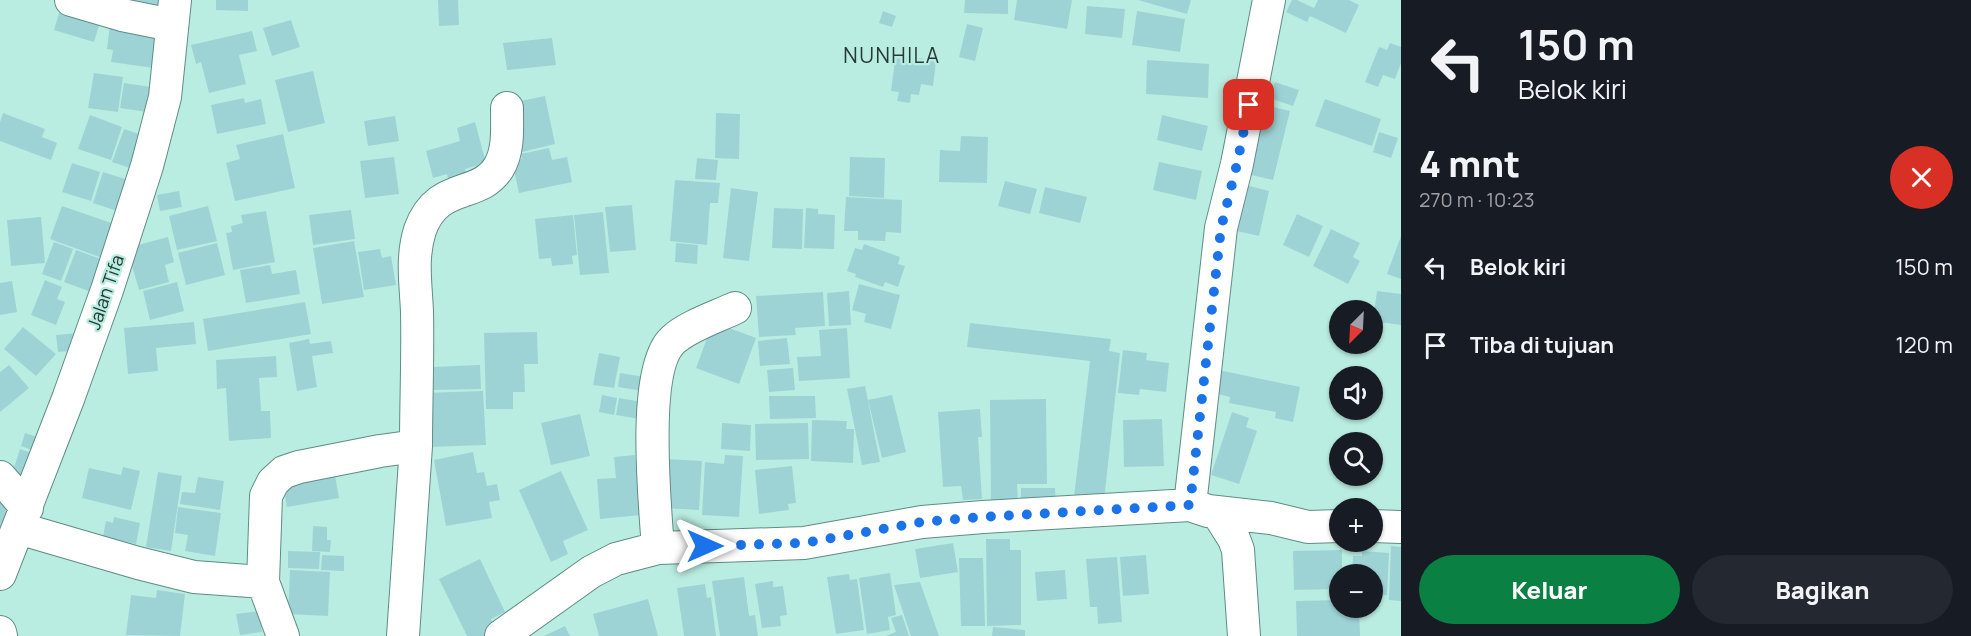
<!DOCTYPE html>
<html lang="id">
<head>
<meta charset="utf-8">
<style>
	:root { --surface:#171b24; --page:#242831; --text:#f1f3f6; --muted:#9ea1a6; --accent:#0b8043 }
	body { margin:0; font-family:Manrope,sans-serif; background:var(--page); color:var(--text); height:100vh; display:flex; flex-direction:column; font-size:22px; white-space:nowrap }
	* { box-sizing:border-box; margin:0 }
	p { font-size:20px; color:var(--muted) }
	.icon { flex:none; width:33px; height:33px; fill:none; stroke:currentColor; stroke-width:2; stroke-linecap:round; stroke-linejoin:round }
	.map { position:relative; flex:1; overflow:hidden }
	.sheet { display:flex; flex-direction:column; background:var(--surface); width:570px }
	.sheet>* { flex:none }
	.guide { background:#171b24; color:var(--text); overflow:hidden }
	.needle { width:39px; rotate:204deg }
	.controls { position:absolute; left:1329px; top:300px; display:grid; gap:12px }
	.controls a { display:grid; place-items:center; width:54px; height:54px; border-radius:50%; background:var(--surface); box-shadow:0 2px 4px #0004; font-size:30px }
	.pin { position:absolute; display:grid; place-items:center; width:51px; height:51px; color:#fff; margin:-26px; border-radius:12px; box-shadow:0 3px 9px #0006 }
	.me { position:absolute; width:66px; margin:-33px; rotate:90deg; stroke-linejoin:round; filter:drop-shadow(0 0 4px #0008) }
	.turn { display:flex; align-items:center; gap:21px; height:126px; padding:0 18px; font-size:27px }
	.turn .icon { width:78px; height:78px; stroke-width:2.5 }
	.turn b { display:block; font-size:42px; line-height:51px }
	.round { display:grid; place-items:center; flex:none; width:63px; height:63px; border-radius:32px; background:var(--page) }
	.overview { display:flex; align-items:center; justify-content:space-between; height:102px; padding:0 18px }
	h1 { font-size:36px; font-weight:800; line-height:45px }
	.cta { display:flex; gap:12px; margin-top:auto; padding:12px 18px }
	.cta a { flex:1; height:69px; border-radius:36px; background:var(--accent); color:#fff; font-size:24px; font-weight:800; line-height:69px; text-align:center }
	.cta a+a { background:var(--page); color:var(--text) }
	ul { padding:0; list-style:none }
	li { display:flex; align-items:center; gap:18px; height:78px; padding:0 18px }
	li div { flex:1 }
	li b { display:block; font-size:22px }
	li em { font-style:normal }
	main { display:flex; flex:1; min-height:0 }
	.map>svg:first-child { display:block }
	.building { fill:#9ed3d5 }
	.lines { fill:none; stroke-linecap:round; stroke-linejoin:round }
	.minor-casing { stroke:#5d8d83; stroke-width:34 }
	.minor { stroke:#fff; stroke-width:32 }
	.route { stroke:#1a73e8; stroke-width:10; stroke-dasharray:0 18 }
	.labels { text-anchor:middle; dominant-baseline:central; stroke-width:4.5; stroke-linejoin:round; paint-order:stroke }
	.street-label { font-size:18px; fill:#263a35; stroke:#baede1 }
	.quarter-label { font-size:21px; letter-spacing:1.5px; fill:#263a35; stroke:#baede1 }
</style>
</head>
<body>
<main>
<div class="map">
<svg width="1401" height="636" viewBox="0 0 1401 636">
	<rect width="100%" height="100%" fill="#baede1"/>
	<path class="building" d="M120 0H161L160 16Z
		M216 0H248V11L216 10Z
		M438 0H458L459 25 439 26Z
		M965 0H1008V14L964 13Z
		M1017 0H1072L1067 29 1014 20Z
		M1138 0H1191L1187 14Z
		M1292 0H1297L1314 8 1318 0H1349L1359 5 1346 33 1310 16 1307 22 1286 12Z
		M1087 6 1125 9 1122 38 1085 34Z
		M61 7 101 19 94 42 54 30Z
		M883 11 896 16 892 27 879 23Z
		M1137 11 1185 19 1180 52 1132 45Z
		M291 20 300 47 272 56 263 28Z
		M110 24 166 32 161 69 111 62 113 50 107 49Z
		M967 24 983 28 975 61 959 57Z
		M252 31 257 51 239 55 246 84 209 93 201 62 196 64 191 45Z
		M552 38 556 65 507 70 503 43Z
		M1390 43 1401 47V63L1395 79 1383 75 1378 87 1365 82 1379 47 1387 50Z
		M896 54 936 61 933 86 921 84 919 95 911 94 910 103 897 101 899 92 891 91Z
		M1147 60 1209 64 1208 98 1146 94Z
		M313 71 325 123 288 132 275 80Z
		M94 73 123 77 118 112 88 108Z
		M1275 82 1299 90 1293 106 1269 98Z
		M124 83 151 87 147 112 120 108Z
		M545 96 555 144 522 152 511 103Z
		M244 98 245 103 261 99 266 124 217 134 211 105Z
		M1325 99 1381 119 1372 146 1315 126Z
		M1269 106 1290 111 1273 180 1243 173 1255 122 1264 125Z
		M3 113 45 129 42 137 57 143 51 160 0 141V122Z
		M716 113 740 114 739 159 715 158Z
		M90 115 122 127 111 160 78 149Z
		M1162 115 1208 126 1202 151 1157 140Z
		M395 116 399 141 368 146 364 121Z
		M475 122 486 163 465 169 467 179 449 184 447 174 433 178 426 151 460 141 457 128Z
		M124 129 151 138 139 171 112 162Z
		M1379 132 1398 138 1391 158 1373 152Z
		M283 134 295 188 235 201 226 163 240 159 236 145Z
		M961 136 988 137 987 183 939 182 940 150 960 151Z
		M549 148 552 160 567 157 572 182 519 193 512 161 522 159 521 154Z
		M394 157 399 194 365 198 360 161Z
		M850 157 885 158 884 198 849 196Z
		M697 158 718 160 716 180 695 179Z
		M1159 162 1202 171 1196 200 1153 190Z
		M72 163 100 172 91 201 62 192Z
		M103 172 131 181 120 212 93 203Z
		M675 180 720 183 718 203H710L707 245 670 241Z
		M1005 181 1037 189 1030 214 998 206Z
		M1238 183 1269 191 1259 236 1228 229Z
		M1045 187 1087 197 1080 223 1039 213Z
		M731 188 758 192 749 261 723 258Z
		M179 191 182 207 160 211 157 195Z
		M846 197 902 200 901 233 886 232 885 241 858 240V231H844Z
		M632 205 636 250 610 252 605 207Z
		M62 206 117 225 105 259 50 239Z
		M208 206 217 241 177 250 169 216Z
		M774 208 803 209 802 249 772 248Z
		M806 208 818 209V214L835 215 834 249 804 248Z
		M351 210 355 239 313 245 309 215Z
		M266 211 275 262 233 270 226 233 232 232 231 226 243 223 241 215Z
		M603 212 609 273 580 275 574 215Z
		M1297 214 1323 226 1309 257 1283 245Z
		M573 215 577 255 572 256 573 264 552 266 551 258 539 259 535 219Z
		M41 217 45 263 11 266 7 220Z
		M1331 229 1360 243 1353 257 1360 261 1348 284 1313 266Z
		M1401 236V279L1387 274Z
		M168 237 174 262 165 265 169 282 139 290 127 248Z
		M354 241 364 297 322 304 313 248Z
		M54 242 73 249 61 281 42 274Z
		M217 243 225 275 186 285 178 253Z
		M676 243 698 245 697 264 675 262Z
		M864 244 900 257 898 264 905 266 898 287 885 282 883 287 855 277 856 274 847 271 855 248 862 250Z
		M380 249 382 258 391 256 396 285 364 290 358 252Z
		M76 250 109 262 97 294 64 282Z
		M270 265 272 274 296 270 300 294 246 303 240 270Z
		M45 280 62 287 57 299 65 302 56 325 31 315Z
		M12 281 17 312 0 315V283Z
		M177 282 184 311 150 320 143 291Z
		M859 284 900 295 891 329 864 322 866 314 852 310Z
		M849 291 851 325 829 326 827 293Z
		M1377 291 1401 294V325L1373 321Z
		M823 292 825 326 795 328 796 335 759 337 756 296Z
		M305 302 311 334 208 351 203 319Z
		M194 322 196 344 156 348 158 371 128 374 124 328Z
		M713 322 756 338 739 384 696 368Z
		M970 323 1111 339 1109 351 1120 353 1104 501 1074 497 1090 361 967 347Z
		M23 327 56 354 36 376 4 349Z
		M847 328 850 378 799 381 797 357 821 356 819 330Z
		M537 332 538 364H524L525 392H513V409H486L484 333Z
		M80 333 81 350 58 352 56 335Z
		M787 338 790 364 760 366 758 341Z
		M309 339 310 344 331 341 333 353 312 356 317 387 297 391 289 343Z
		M1123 350 1147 353 1146 360 1169 363 1166 392 1140 389 1139 395 1118 393Z
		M599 353 620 357 614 388 593 385Z
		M276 356 277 377 259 378 261 411H270L271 438 229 441 226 388 217 389 216 360Z
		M9 365 29 388 0 412V372Z
		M480 365 481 389 433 390 432 367Z
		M793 368 795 390 769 392 767 370Z
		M1214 369 1300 387 1293 422 1275 418 1276 412 1229 403 1230 397 1209 392Z
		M620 373 645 377 643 391 618 387Z
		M865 386 880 462 862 465 847 389Z
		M483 391 486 445 427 447 424 393Z
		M602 395 617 398 614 415 599 412Z
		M892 395 906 452 882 458 868 400Z
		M769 396H815L816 418 770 419Z
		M619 398 648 403 645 420 616 415Z
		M1046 399 1047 484H1017L1018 502H991L990 400Z
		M980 409 982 437H978L982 499 963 500 961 486 943 487 938 412Z
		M1232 412 1249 418 1246 427 1257 431 1239 484 1211 475Z
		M580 414 590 456 551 465 541 423Z
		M1162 419 1164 466 1124 467 1123 420Z
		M812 420 847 421 846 429H854L853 463 811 461Z
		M722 423 751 425 750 451 721 449Z
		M808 423 809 459 756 460 755 424Z
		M25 433 47 440 43 454 21 446Z
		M20 449 39 456 30 483 11 477Z
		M473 452 477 473 484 472 487 486 497 484 500 500 489 502 492 518 446 526 434 460Z
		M635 455 641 515 600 519 597 479 616 478 614 457Z
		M725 455 743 456 739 517 702 515 705 462 724 464Z
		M666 459 702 461 699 510 662 508Z
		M792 466 796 503 788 504 789 510 759 514 755 470Z
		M123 467 140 471 131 510 82 498 89 468 121 475Z
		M334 470 339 498 287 507 282 479Z
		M561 471 588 530 563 541 568 554 551 562 519 490Z
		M158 472 182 476 171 551 146 547Z
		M198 477 224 481 220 510 180 504 182 492 195 493Z
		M1021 488H1055L1056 509H1021Z
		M5 497 8 531H0V498Z
		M178 507 221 513 215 556 185 551 188 535 175 533Z
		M114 517 140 523 136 544 103 537 106 521 113 523Z
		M313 526 327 527V540H331L330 552 312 551Z
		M986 539H1010V550H1021V625L987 626Z
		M953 543 958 572 920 578 915 549Z
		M1391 546 1401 547V601L1389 600Z
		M1342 550V574H1340V589L1294 590 1293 551Z
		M288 551 320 552 319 569 288 568Z
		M1362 551 1389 553 1387 595 1372 594V574H1352L1353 556H1362Z
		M322 555 344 556V571L321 570Z
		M1146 555 1149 594 1123 596 1120 557Z
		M1117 557 1122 622 1098 624 1097 607H1090L1086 559Z
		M959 558H983L985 626H961Z
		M480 559 505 612 491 619 497 632 487 636H467L439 579Z
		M290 570 330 572 328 616 288 614Z
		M1065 570 1067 599 1037 601 1035 572Z
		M890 573 896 615 888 617 890 630 867 634 859 578Z
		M849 574 850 580 857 579 864 630 836 634 827 577Z
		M744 577 749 616 755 615 758 636H720L712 581Z
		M773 581V587L783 586 787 615 780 616 781 626 762 628 755 584Z
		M920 582 939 636H911L894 585Z
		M705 584 707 598 711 597 716 636H684L677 588Z
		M157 590 185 594 180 636 126 635 131 595 156 598Z
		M648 599 658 636H599L593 614Z
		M1340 600V608H1359L1360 636H1297L1296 601Z
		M259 611 262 632 240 635 236 614Z
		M902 615 909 636H886L896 632 891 618Z
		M565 626 570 636H544Z
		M993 627 1025 630V636H992Z"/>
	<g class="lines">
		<defs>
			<path id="minor" d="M71 0 122 15 172 25
				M0 477 27 508
				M1190 505 1221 228 1237 164 1269 0
				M1217 512 1234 539 1238 550 1244 636
				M1372 526 1401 527
				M18 528 138 563 194 577 263 582
				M658 548C655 505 641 369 673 340 688 326 716 317 735 308
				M0 574 68 399 107 290 147 166 165 97 175 0
				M0 632 1 636
				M283 636 263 582 266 496 273 482 284 472 299 467 380 451 416 446C416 401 418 357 417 312 416 285 411 258 420 230 438 180 479 200 499 167 509 150 507 128 507 108
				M403 636 416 446
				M501 636 591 572 616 559 658 548 804 543 922 522 983 517 1190 505 1208 511 1271 518 1308 527 1340 526"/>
		</defs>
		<use href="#minor" class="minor-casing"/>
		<use href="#minor" class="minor"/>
	</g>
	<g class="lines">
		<path class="route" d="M705 546 804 543 922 522 983 517 1190 505 1221 228 1237 164 1249 105"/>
	</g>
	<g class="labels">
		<g class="street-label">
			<text transform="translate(105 292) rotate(-71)">Jalan Tifa</text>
		</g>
		<g class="quarter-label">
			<text x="892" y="55">NUNHILA</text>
		</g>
	</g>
</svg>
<div class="controls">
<a><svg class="needle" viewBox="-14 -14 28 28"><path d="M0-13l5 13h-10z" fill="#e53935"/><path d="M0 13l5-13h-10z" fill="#9ea1a6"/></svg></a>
<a><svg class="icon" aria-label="sound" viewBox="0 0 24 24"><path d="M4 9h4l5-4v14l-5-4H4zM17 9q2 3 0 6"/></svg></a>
<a><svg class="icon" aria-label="search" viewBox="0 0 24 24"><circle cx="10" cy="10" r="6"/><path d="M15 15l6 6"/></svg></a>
<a>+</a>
<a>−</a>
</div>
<div class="pin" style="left:1249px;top:105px;background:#d93025"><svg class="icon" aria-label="arrive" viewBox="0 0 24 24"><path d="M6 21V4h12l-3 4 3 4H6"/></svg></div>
<svg class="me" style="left:705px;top:546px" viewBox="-20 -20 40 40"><path d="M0-17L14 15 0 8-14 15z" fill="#1a73e8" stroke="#fff" stroke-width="4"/></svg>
</div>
<section class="sheet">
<div class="guide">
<div class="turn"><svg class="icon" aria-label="left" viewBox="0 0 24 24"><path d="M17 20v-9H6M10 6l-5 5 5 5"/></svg><div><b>150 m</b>Belok kiri</div></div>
</div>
<div class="overview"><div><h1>4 mnt</h1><p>270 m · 10:23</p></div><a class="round" style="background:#d93025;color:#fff"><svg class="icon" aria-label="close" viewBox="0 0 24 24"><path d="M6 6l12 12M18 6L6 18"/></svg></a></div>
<ul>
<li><svg class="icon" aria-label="left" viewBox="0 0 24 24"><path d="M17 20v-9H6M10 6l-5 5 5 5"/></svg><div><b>Belok kiri</b></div><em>150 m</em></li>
<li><svg class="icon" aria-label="arrive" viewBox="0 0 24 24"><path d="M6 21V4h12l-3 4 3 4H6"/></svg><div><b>Tiba di tujuan</b></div><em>120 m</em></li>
</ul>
<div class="cta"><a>Keluar</a><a>Bagikan</a></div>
</section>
</main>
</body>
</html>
